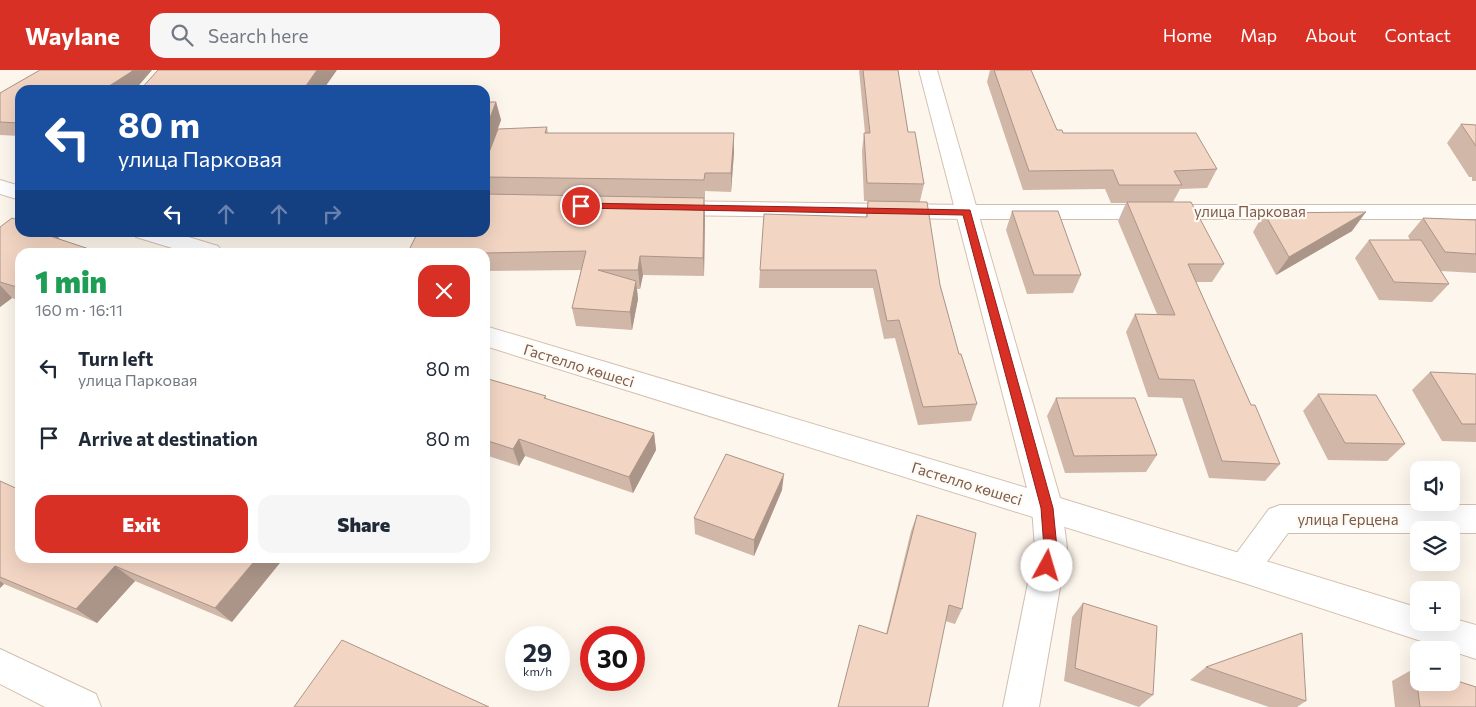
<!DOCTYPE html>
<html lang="en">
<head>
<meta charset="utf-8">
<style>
	:root { --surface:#fff; --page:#f6f6f7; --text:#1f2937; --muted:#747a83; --accent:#d93025 }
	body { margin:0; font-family:Commissioner,sans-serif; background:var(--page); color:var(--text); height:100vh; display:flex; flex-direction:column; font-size:19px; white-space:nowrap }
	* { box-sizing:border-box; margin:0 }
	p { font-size:16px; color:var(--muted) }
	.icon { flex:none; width:28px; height:28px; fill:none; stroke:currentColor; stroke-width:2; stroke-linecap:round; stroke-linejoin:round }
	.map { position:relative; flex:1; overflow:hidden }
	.drawer { position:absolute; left:15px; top:178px; width:475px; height:315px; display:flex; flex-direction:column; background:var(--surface); border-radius:15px; box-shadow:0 5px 20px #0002 }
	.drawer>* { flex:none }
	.hud { position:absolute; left:15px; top:15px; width:475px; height:152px; border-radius:15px; box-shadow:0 5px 20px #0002; background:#1a4fa0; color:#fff; overflow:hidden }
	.buttons { position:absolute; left:1410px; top:391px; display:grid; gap:10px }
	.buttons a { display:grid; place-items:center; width:50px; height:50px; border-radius:10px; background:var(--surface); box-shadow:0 5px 20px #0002; font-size:25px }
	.speed { position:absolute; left:505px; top:556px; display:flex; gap:10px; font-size:25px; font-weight:700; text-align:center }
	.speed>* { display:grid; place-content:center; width:65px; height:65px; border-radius:50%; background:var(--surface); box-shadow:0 5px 20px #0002; line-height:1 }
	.speed small { font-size:12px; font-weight:400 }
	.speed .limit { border:8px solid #d22; background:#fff; color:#111 }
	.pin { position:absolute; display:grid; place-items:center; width:42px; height:42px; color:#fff; margin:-21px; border:2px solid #fff; border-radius:50%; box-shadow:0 1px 5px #0007 }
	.me { position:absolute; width:55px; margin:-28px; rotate:6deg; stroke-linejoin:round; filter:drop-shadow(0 0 4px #0008) }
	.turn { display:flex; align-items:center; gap:18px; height:105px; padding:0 20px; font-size:22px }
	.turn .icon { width:65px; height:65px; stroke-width:2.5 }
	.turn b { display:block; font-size:35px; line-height:42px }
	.lanes { display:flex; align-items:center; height:48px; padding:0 20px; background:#0003; justify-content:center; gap:25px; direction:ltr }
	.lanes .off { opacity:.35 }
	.round { display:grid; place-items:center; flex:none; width:52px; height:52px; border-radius:15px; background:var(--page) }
	.headline { display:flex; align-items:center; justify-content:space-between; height:85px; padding:0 20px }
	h1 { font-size:30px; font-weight:800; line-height:38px; color:#1e9e55 }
	.action { display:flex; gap:10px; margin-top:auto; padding:10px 20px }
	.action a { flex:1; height:58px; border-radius:15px; background:var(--accent); color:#fff; font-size:20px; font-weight:800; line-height:58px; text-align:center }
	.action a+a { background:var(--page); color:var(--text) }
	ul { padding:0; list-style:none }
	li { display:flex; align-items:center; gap:15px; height:70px; padding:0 20px }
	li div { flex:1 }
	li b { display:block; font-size:19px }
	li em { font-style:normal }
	header { display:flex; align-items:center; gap:30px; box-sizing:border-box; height:70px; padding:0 25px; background:var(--accent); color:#fff }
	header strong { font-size:24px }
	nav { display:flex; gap:28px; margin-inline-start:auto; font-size:18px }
	.search { width:350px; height:45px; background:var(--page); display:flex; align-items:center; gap:12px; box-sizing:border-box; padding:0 18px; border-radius:15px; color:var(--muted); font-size:19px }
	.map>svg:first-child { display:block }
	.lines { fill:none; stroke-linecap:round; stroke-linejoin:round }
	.street-casing { stroke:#d1beb0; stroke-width:2 }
	.secondary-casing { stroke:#d6c0b0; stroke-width:2 }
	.street { fill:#fff; fill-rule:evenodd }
	.secondary { fill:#fff; fill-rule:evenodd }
	.wall { fill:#d1b7a8 }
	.shaded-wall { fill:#aa9588 }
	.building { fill:#f3d5c3; stroke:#aa9588 }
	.route { fill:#d93025; stroke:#8d1f18 }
	.labels { text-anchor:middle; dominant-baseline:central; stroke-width:4.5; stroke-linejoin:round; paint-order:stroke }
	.street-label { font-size:15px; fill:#7a5c4d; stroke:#fffaf3 }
</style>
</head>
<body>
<header>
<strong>Waylane</strong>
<div class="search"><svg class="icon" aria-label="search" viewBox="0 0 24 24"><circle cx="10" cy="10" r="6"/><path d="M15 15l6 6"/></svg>Search here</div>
<nav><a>Home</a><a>Map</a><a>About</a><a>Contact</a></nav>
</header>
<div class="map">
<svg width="1476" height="637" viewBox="0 0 1476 637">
	<rect width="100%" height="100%" fill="#fdf6ec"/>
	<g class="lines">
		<defs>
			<path id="street" d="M666 131 967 135H1476V149H967L666 145 658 143 655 138 658 133Z
				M1047 425 1058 429 1062 438 1067 478 1039 637H1003L1035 478 1032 438 1036 429Z
				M1280 435H1476V463H1451V460H1419V463H1288L1255 508 1244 513 1233 508 1228 498 1233 488 1269 439Z
				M0 579 96 624 101 637H45L0 614Z"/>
			<path id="secondary" d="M919 0H937L1060 428 1419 538V552H1451V548L1476 555V589L1244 513 485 276V256L1027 418Z
				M0 110 20 116V130L0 124Z
				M133 162H172L218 176 222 182H185L136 167Z"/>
		</defs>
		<use href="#street" class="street-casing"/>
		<use href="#secondary" class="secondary-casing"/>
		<use href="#street" class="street"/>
		<use href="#secondary" class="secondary"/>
	</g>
	<path class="wall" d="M40 0H152L139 15 20 20V66L0 65V23Z
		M859 0H898L908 62 924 114 920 131 940 215 959 284 977 334 971 351 918 355 895 268 884 269 873 218H759L760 200 866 147 868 131H864L862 81 864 63H865Z
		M990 0H1031L1057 60 1063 63 1217 99 1207 118 1180 119 1173 132 1224 194 1212 212H1196L1251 335 1280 394 1265 411 1209 408 1182 328 1148 327 1126 262 1135 244H1157L1118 151 1126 133H1111L1105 119 1023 120 987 12Z
		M485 32H496L501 50 489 83H485Z
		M1461 54 1476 55V111H1472V107H1469L1447 73Z
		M547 57 548 63 734 82 731 122 705 121V129H704L705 147 704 206 643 205 640 219H637L638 229 632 260 576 256 572 238 581 200 485 201V93Z
		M1012 141 1081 205 1073 223 1027 224 1006 160Z
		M1264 143 1352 161 1276 205 1253 162Z
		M1423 148 1476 150V203L1441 201 1449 214 1432 232 1379 230 1355 188 1369 170H1410L1408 166Z
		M0 157 20 162H54L59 169 20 182V231L12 228 0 237Z
		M1430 302 1476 304V372L1442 371 1412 320Z
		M485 308 546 326V329L654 363 656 380 633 423 525 386 519 396 485 385Z
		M1318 324 1405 374 1387 391 1328 390 1303 341Z
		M1056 328 1157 385 1146 402 1065 403 1047 346Z
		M0 411 20 488H171L232 552 135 511 97 553 4 514 0 518Z
		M782 420 754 486 695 464 694 448Z
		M917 445 962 539 955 554 945 551 928 637 886 564 911 461Z
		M1083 533 1153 625 1139 637 1064 611 1072 547Z
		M1206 597 1306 631 1297 637H1269L1190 610Z
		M1415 598 1476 637H1395L1392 611Z"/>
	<path class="shaded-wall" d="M133 0H152L139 15 132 20H103Z
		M317 0H337L323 20H303Z
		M496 32 501 50 489 83 485 70V61Z
		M734 63V82L731 122V103Z
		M704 128 705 147 704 206 703 188Z
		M1366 142 1352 161 1276 205 1289 187Z
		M50 162H54L68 179 47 165Z
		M640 186 643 205 640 219 638 200Z
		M636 211 638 229 632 260 630 242Z
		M0 215 12 228 0 237Z
		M654 363 656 380 633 423 629 407Z
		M519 369 525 386 519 396 513 379Z
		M784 404 782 420 754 486V470Z
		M257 488H284L232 552 215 538Z
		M115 496 135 511 97 553 76 539Z
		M0 511 4 514 0 518Z"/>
	<path class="building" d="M40 0H133L131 2 103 20H20V53L0 52V23Z
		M158 0H317L303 20H140Z
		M863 0H898L908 62H915L924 114 867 113 864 63H870Z
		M994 0H1031L1057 60H1062L1063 63H1196L1217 99 1174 101 1182 115H1119L1113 100 1029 101Z
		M485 32H496L485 61Z
		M1461 54 1476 55V76Z
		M547 57 545 63H734L731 103H705L704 110 485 107V93L498 59Z
		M485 124 704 128 703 188 640 186 638 200H598L636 211 630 242 572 238 586 181 485 183 408 182 418 162H485Z
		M868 131 927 132 940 215 959 284H961L977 334 923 337 899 250 887 251 876 200H760L764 144 867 147Z
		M1127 132H1191L1224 194H1188L1251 335H1255L1280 394 1222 391 1194 310 1159 309 1135 244 1175 245Z
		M1012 141H1058L1081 205H1034Z
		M1366 142 1289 187 1264 143Z
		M12 148 20 151V162H50L47 165 98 182H20V218L0 212V157Z
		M1423 148 1476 150V184L1445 182Z
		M1369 170H1421L1449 214 1394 212Z
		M1430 302 1476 304V354H1462Z
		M485 308 546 326 544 328 654 363 629 407 519 369 513 379 485 370Z
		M1318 324 1376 325 1405 374 1345 373Z
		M1056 328H1135L1157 385 1074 386Z
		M726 384 784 404 754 470 694 448Z
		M0 411 20 420V488H171L181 492 185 488H257L215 538 115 496 76 539 0 507Z
		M917 445 976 463 962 539 949 535 928 637H838L859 555 887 564Z
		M1083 533 1157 556 1153 625 1075 598Z
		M1302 563 1306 631 1206 597Z
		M342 570 489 637H294Z
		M1415 598 1419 599V612H1451V609L1476 617V637H1420Z"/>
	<path class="route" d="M581 133 970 140 1053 438 1057 478 1052 500 1047 502 1043 500 1041 496 1044 478 1041 438 963 145 578 138 577 136Z"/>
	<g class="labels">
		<g class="street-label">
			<text x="1250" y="141">улица Парковая</text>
			<text transform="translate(579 295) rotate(17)">Гастелло көшесі</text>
			<text transform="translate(967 413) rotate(17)">Гастелло көшесі</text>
			<text x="1348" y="449">улица Герцена</text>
		</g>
	</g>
</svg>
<div class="buttons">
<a><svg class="icon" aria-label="sound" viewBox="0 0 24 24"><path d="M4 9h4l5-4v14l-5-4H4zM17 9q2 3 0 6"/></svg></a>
<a><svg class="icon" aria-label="layers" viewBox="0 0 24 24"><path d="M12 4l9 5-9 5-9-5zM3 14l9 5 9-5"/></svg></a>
<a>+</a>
<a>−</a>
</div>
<div class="speed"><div>29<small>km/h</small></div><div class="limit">30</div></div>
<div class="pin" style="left:581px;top:136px;background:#d93025"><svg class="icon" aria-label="arrive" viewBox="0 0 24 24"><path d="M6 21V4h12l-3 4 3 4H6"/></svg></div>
<svg class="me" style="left:1047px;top:496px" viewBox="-20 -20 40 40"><circle r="19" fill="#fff"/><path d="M0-13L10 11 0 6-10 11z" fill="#d93025"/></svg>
<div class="hud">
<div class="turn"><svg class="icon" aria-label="left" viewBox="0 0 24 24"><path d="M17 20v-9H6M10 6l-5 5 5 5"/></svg><div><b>80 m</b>улица Парковая</div></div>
<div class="lanes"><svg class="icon" aria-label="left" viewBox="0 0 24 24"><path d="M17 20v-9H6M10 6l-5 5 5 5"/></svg><svg class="icon off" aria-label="ahead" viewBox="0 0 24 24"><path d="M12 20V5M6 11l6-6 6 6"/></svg><svg class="icon off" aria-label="ahead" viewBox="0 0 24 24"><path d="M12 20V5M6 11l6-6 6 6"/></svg><svg class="icon off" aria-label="right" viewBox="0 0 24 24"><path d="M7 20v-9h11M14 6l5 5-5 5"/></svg></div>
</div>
<section class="drawer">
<div class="headline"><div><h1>1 min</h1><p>160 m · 16:11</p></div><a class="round" style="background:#d93025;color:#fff"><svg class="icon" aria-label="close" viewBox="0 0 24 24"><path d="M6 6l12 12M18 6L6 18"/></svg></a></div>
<ul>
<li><svg class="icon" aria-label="left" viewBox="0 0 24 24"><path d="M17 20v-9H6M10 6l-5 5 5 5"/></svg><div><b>Turn left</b><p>улица Парковая</p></div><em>80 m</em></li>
<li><svg class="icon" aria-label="arrive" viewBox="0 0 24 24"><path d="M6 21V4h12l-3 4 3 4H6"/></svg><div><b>Arrive at destination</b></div><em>80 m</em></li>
</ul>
<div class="action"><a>Exit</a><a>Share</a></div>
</section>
</div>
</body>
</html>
